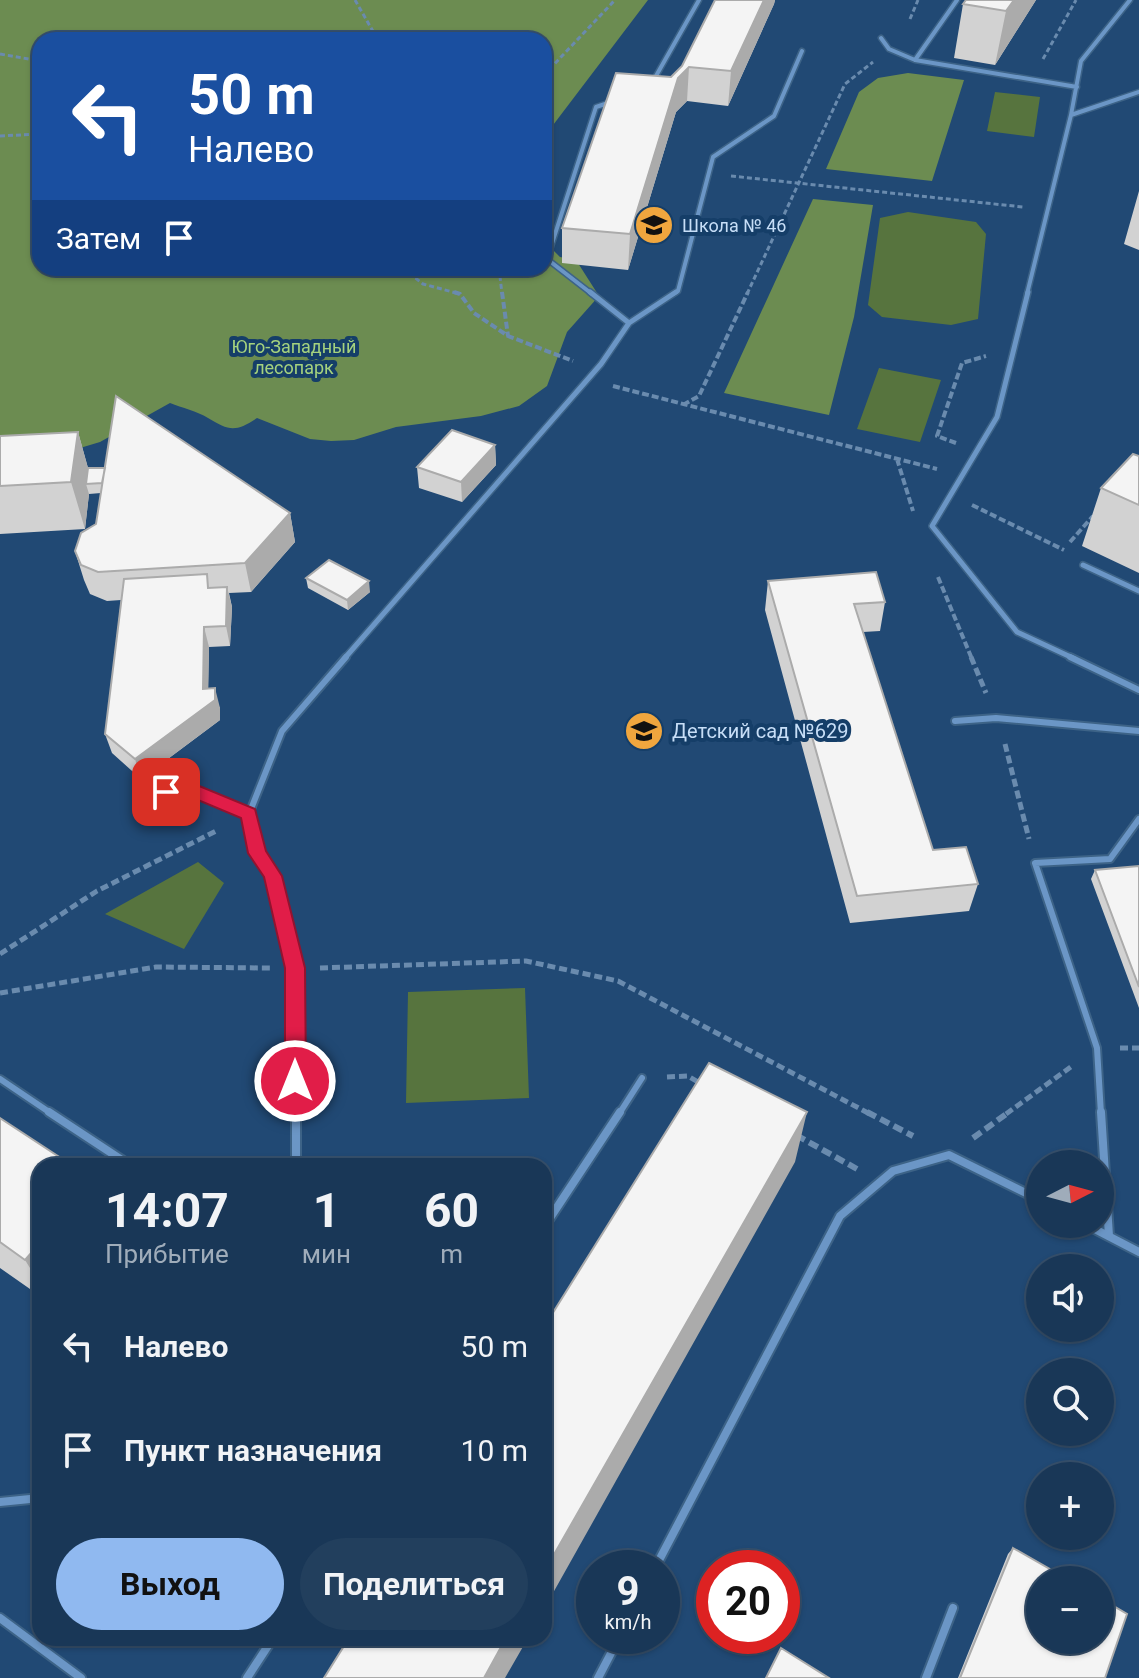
<!DOCTYPE html>
<html lang="ru">
<head>
<meta charset="utf-8">
<style>
	:root { --surface:#193757; --page:#223f5d; --text:#f1f3f6; --muted:#9facba; --line:#37516d; --accent:#90b9f0 }
	body { margin:0; font-family:Roboto,sans-serif; background:var(--page); color:var(--text); height:100vh; display:flex; flex-direction:column; font-size:30px; white-space:nowrap }
	* { box-sizing:border-box; margin:0 }
	p { font-size:26px; color:var(--muted) }
	.icon { flex:none; width:44px; height:44px; fill:none; stroke:currentColor; stroke-width:2; stroke-linecap:round; stroke-linejoin:round }
	.map { position:relative; flex:1; overflow:hidden }
	.side { position:absolute; left:32px; top:1158px; width:520px; height:488px; display:flex; flex-direction:column; background:var(--surface); border-radius:24px; box-shadow:0 2px 6px #0004,0 0 0 2px var(--line) }
	.side>* { flex:none }
	.banner { position:absolute; left:32px; top:32px; width:520px; height:244px; border-radius:24px; box-shadow:0 2px 6px #0004,0 0 0 2px var(--line); background:#1a4fa0; color:#fff; overflow:hidden }
	.needle { width:52px; rotate:84deg }
	.tools { position:absolute; left:1026px; top:1150px; display:grid; gap:16px }
	.tools a { display:grid; place-items:center; width:88px; height:88px; border-radius:50%; background:var(--surface); box-shadow:0 2px 6px #0004,0 0 0 2px var(--line); font-size:40px }
	.speed { position:absolute; left:576px; top:1550px; display:flex; gap:16px; font-size:40px; font-weight:700; text-align:center }
	.speed>* { display:grid; place-content:center; width:104px; height:104px; border-radius:50%; background:var(--surface); box-shadow:0 2px 6px #0004,0 0 0 2px var(--line); line-height:1 }
	.speed small { font-size:20px; font-weight:400 }
	.speed .limit { border:12px solid #d22; background:#fff; color:#111 }
	.pin { position:absolute; display:grid; place-items:center; width:68px; height:68px; color:#fff; margin:-34px; border-radius:16px; box-shadow:0 4px 12px #0006 }
	.me { position:absolute; width:88px; margin:-44px; rotate:0deg; stroke-linejoin:round; filter:drop-shadow(0 0 6px #0008) }
	.turn { display:flex; align-items:center; gap:28px; height:168px; padding:0 24px; font-size:36px }
	.turn .icon { width:104px; height:104px; stroke-width:2.5 }
	.turn b { display:block; font-size:56px; line-height:68px }
	.then { display:flex; align-items:center; height:76px; padding:0 24px; background:#0003; gap:16px; font-size:30px }
	.eta { display:flex; justify-content:space-evenly; align-items:center; height:136px; text-align:center }
	.eta b { font-size:48px; font-weight:700; line-height:56px }
	.cta { display:flex; gap:16px; margin-top:auto; padding:16px 24px }
	.cta a { flex:1; height:92px; border-radius:48px; background:var(--accent); color:#111; font-size:32px; font-weight:700; line-height:92px; text-align:center }
	.cta a+a { background:var(--page); color:var(--text) }
	ul { padding:0; list-style:none }
	li { display:flex; align-items:center; gap:24px; height:104px; padding:0 24px }
	li div { flex:1 }
	li b { display:block; font-size:30px }
	li em { font-style:normal }
	.map>svg:first-child { display:block }
	.green { fill:#57743e }
	.forest { fill:#6c8c51 }
	.lines { fill:none; stroke-linecap:round; stroke-linejoin:round }
	.lane-far3-casing { stroke:#3d6387; stroke-width:7 }
	.lane-far2-casing { stroke:#3d6387; stroke-width:8 }
	.lane-far1-casing { stroke:#3d6387; stroke-width:10 }
	.lane-casing { stroke:#3d6387; stroke-width:12 }
	.path-far3 { stroke:#6a8bae; stroke-width:3; stroke-dasharray:5 3; stroke-linecap:butt }
	.path-far2 { stroke:#6a8bae; stroke-width:4; stroke-dasharray:7 3; stroke-linecap:butt }
	.path-far1 { stroke:#6a8bae; stroke-width:5; stroke-dasharray:8 4; stroke-linecap:butt }
	.path { stroke:#6a8bae; stroke-width:6; stroke-dasharray:10 5; stroke-linecap:butt }
	.lane-far3 { stroke:#6b96c6; stroke-width:4 }
	.lane-far2 { stroke:#6b96c6; stroke-width:5 }
	.lane-far1 { stroke:#6b96c6; stroke-width:6 }
	.lane { stroke:#6b96c6; stroke-width:8 }
	.wall { fill:#d2d2d2 }
	.shaded-wall { fill:#ababab }
	.building { fill:#f4f4f4; stroke:#ababab; stroke-width:2 }
	.route { fill:#e11d48; stroke:#92132f; stroke-width:2 }
	.labels { text-anchor:middle; dominant-baseline:central; stroke-width:8; stroke-linejoin:round; paint-order:stroke }
	.far-poi-label { font-size:18px; fill:#c7def7; stroke:#153e68; text-anchor:start }
	.far-park-label { font-size:18px; fill:#a5d27e; stroke:#153e68 }
	.poi-label { font-size:20px; fill:#c7def7; stroke:#153e68; text-anchor:start }
</style>
</head>
<body>
<div class="map">
<svg width="1139" height="1678" viewBox="0 0 1139 1678">
	<rect width="100%" height="100%" fill="#214974"/>
	<path class="green" d="M995 92 1040 97 1034 137 987 131Z
		M908 212 976 222 986 234 978 319 951 325 882 317 868 305 880 218Z
		M879 368 941 380 920 442 857 429Z
		M198 862 224 883 184 949 105 914Z
		M525 988 529 1098 406 1103 408 992Z"/>
	<path class="forest" d="M0 0H648L544 137V40H40V268H544V241L560 257 576 260 599 296 567 332 547 386 519 406 481 416 396 427 354 440 331 441 310 439 257 418C236 432 229 431 208 418 197 411 182 408 170 403L100 442 80 448 0 454Z
		M908 73 964 80 932 181 826 169 859 92 878 78Z
		M813 199 873 205 854 317 829 415 724 393Z"/>
	<g class="lines">
		<defs>
			<path id="lane-far3" d="M957 0 915 60 1077 87
				M881 38 889 49 915 60
				M652 83 699 0
				M1071 115 1139 92
				M592 294 547 259 596 107 611 102
				M673 294 678 291 713 157 774 116 802 51
				M1027 294 1071 115 1081 61 1130 0"/>
			<path id="lane-far2" d="M1028 292 997 417 932 526 1017 632 1075 659
				M629 323 676 292
				M1083 565 1139 591
				M344 659 601 364 629 323 590 292"/>
			<path id="lane-far1" d="M1070 657 1139 690
				M955 721 996 718 1139 731
				M139 795 192 790 249 814
				M0 1079 52 1114
				M296 1114 295 968 273 876 257 853 249 814 282 731 346 657
				M619 1114 642 1078
				M1101 1114 1097 1048 1035 863 1110 859 1139 819"/>
			<path id="lane" d="M49 1112 131 1166
				M296 1112V1166
				M1101 1112 1109 1236
				M1085 1224 1139 1252
				M544 1227 620 1112
				M0 1502 40 1498
				M655 1568 840 1216 893 1171 949 1155 1040 1200
				M0 1618 81 1678
				M247 1678 273 1638
				M598 1678 620 1636
				M926 1678 953 1608"/>
		</defs>
		<use href="#lane-far3" class="lane-far3-casing"/>
		<use href="#lane-far2" class="lane-far2-casing"/>
		<use href="#lane-far1" class="lane-far1-casing"/>
		<use href="#lane" class="lane-casing"/>
		<path class="path-far3" d="M355 0 378 40
			M910 19 918 0
			M0 54 40 61
			M1043 59 1076 0
			M544 75 615 0
			M0 136 40 134
			M731 176 1023 207
			M403 268 423 284 460 294
			M499 268 502 294
			M747 294 845 84 873 62"/>
		<path class="path-far2" d="M454 292 460 294 474 313 508 336 573 361
			M502 292 508 336
			M613 386 937 469
			M683 405 699 396 748 292
			M956 443 937 436 962 363 986 356
			M897 459 913 511
			M972 505 1064 550
			M1070 542 1093 516
			M938 577 972 659"/>
		<path class="path-far1" d="M971 657 986 693
			M1005 744 1029 839
			M0 954 97 891 218 830
			M320 968 526 961 618 981 870 1114
			M0 993 156 967 270 968
			M1120 1048H1139
			M667 1077 688 1076 703 1085
			M1006 1114 1072 1066"/>
		<path class="path" d="M867 1112 913 1136
			M796 1135 857 1169
			M973 1138 1009 1112"/>
		<use href="#lane-far3" class="lane-far3"/>
		<use href="#lane-far2" class="lane-far2"/>
		<use href="#lane-far1" class="lane-far1"/>
		<use href="#lane" class="lane"/>
	</g>
	<path class="wall" d="M715 0H775L774 4 728 106 687 101 676 112 628 270 562 263V228L671 77 682 66Z
		M1036 0 995 65 954 58 963 4Z
		M1139 191V250L1124 244Z
		M78 432 88 468 290 513 295 542 251 592 229 593 232 607 230 646 209 647 208 689 220 708V720L141 779 112 753 105 734 121 600 107 601 90 594 84 580 75 551 96 524 101 493 89 494 85 529 0 534V436Z
		M495 445 496 465 462 502 419 488 417 467Z
		M1139 456V573L1082 546 1101 488Z
		M306 578 370 592 348 610 308 588Z
		M768 581 885 602 880 631 863 632 933 850 978 884 969 911 850 923 765 610Z
		M1139 866V1008L1091 879 1095 870Z
		M0 1118 40 1166V1296L0 1268Z
		M1013 1548 1105 1678H958L1008 1554Z"/>
	<path class="shaded-wall" d="M764 0H775L774 4 728 106 731 71Z
		M1014 0H1036L995 65 1006 11Z
		M689 67 687 101 676 112 628 270 630 234 678 78Z
		M78 432 91 479 86 484 89 494 85 529 71 482Z
		M495 445 496 465 462 502 461 482Z
		M290 513 295 542 251 592 245 563Z
		M369 581 370 592 348 610 347 600Z
		M227 587 232 607 230 646 226 626Z
		M204 627 209 647 208 706 215 688 220 708V720L141 779 135 759Z
		M807 1112 795 1162 544 1609V1572Z
		M40 1243V1284L25 1260Z
		M506 1638H528L505 1678H484Z"/>
	<path class="building" d="M715 0H764L731 71 689 67 678 78 630 234 562 228 616 73 671 77 682 66Z
		M966 0H1014L1006 11 963 4Z
		M116 396 290 513 245 563 98 572 81 565 75 551 81 533 96 524Z
		M452 430 495 445 461 482 417 467Z
		M78 432 71 482 0 486V436Z
		M1133 454 1139 456V505L1101 488Z
		M88 468H105L102 483 86 484Z
		M329 560 369 581 347 600 306 578Z
		M876 572 885 602 854 604 933 850 966 847 978 884 857 896 768 581Z
		M207 574 208 588 227 587 226 626 204 627 203 689 215 688V700L135 759 105 734 124 579Z
		M1139 866V987L1095 870Z
		M709 1063 807 1112 544 1572V1327Z
		M0 1118 73 1166H40V1243L25 1260 0 1242Z
		M1013 1548 1069 1580H1040V1640H1100V1598L1127 1614 1105 1678H960Z
		M349 1638H506L484 1678H324Z
		M781 1648 829 1678H766Z"/>
	<path class="route" d="M192 783 255 809 266 851 282 876 305 968 306 1081 303 1088 295 1090 288 1088 285 1081V968L264 877 248 853 241 818 191 797 166 799 157 792 166 785Z"/>
	<defs>
		<symbol id="school-disc" viewBox="-11 -11 22 22"><circle r="9.5" fill="#f0a63e" stroke="#153e68"/><path d="M0-5L7-2L0 1L-7-2ZM-4 1L0 2.5L4 1V4Q0 6-4 4Z" fill="#111"/></symbol>
	</defs>
	<g fill-rule="evenodd">
		<use href="#school-disc" x="632" y="203" width="44" height="44"/>
		<use href="#school-disc" x="622" y="709" width="44" height="44"/>
	</g>
	<g class="labels">
		<g class="far-poi-label">
			<text x="682" y="225">Школа № 46</text>
		</g>
		<g class="far-park-label">
			<text x="294" y="346">Юго-Западный<tspan x="294" dy="21">лесопарк</tspan></text>
		</g>
		<g class="poi-label">
			<text x="672" y="731">Детский сад №629</text>
		</g>
	</g>
</svg>
<div class="tools">
<a><svg class="needle" viewBox="-14 -14 28 28"><path d="M0-13l5 13h-10z" fill="#e53935"/><path d="M0 13l5-13h-10z" fill="#9facba"/></svg></a>
<a><svg class="icon" aria-label="sound" viewBox="0 0 24 24"><path d="M4 9h4l5-4v14l-5-4H4zM17 9q2 3 0 6"/></svg></a>
<a><svg class="icon" aria-label="search" viewBox="0 0 24 24"><circle cx="10" cy="10" r="6"/><path d="M15 15l6 6"/></svg></a>
<a>+</a>
<a>−</a>
</div>
<div class="speed"><div>9<small>km/h</small></div><div class="limit">20</div></div>
<div class="pin" style="left:166px;top:792px;background:#d93025"><svg class="icon" aria-label="arrive" viewBox="0 0 24 24"><path d="M6 21V4h12l-3 4 3 4H6"/></svg></div>
<svg class="me" style="left:295px;top:1081px" viewBox="-20 -20 40 40"><circle r="17" fill="#e11d48" stroke="#fff" stroke-width="3"/><path d="M0-11L8 9 0 5-8 9z" fill="#fff"/></svg>
<div class="banner">
<div class="turn"><svg class="icon" aria-label="left" viewBox="0 0 24 24"><path d="M17 20v-9H6M10 6l-5 5 5 5"/></svg><div><b>50 m</b>Налево</div></div>
<div class="then">Затем<svg class="icon" aria-label="arrive" viewBox="0 0 24 24"><path d="M6 21V4h12l-3 4 3 4H6"/></svg></div>
</div>
<section class="side">
<div class="eta">
<div><b>14:07</b><p>Прибытие</p></div>
<div><b>1</b><p>мин</p></div>
<div><b>60</b><p>m</p></div>
</div>
<ul>
<li><svg class="icon" aria-label="left" viewBox="0 0 24 24"><path d="M17 20v-9H6M10 6l-5 5 5 5"/></svg><div><b>Налево</b></div><em>50 m</em></li>
<li><svg class="icon" aria-label="arrive" viewBox="0 0 24 24"><path d="M6 21V4h12l-3 4 3 4H6"/></svg><div><b>Пункт назначения</b></div><em>10 m</em></li>
</ul>
<div class="cta"><a>Выход</a><a>Поделиться</a></div>
</section>
</div>
</body>
</html>
